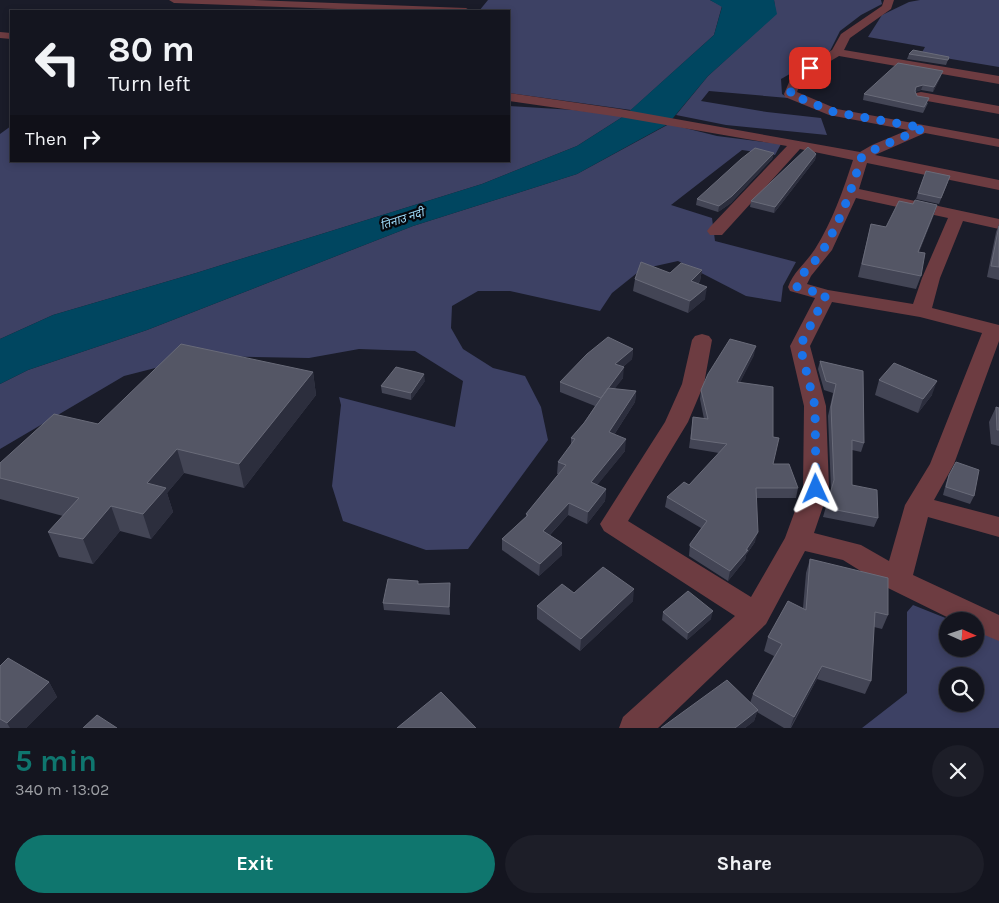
<!DOCTYPE html>
<html lang="en">
<head>
<meta charset="utf-8">
<style>
	:root { --surface:#14151f; --page:#1d1e28; --text:#f1f3f6; --muted:#9d9fa4; --line:#33343d; --accent:#0f766e }
	body { margin:0; font-family:Karla,"Noto Sans Devanagari",sans-serif; background:var(--page); color:var(--text); height:100vh; display:flex; flex-direction:column; font-size:19px; white-space:nowrap }
	* { box-sizing:border-box; margin:0 }
	p { font-size:16px; color:var(--muted) }
	.icon { flex:none; width:28px; height:28px; fill:none; stroke:currentColor; stroke-width:2; stroke-linecap:round; stroke-linejoin:round }
	.map { position:relative; height:728px; overflow:hidden }
	.details { display:flex; flex-direction:column; background:var(--surface); flex:1 }
	.details>* { flex:none }
	.top-card { position:absolute; left:10px; top:10px; width:500px; height:152px; border-radius:0px; box-shadow:0 2px 8px #0003,0 0 0 1px var(--line); background:#14151f; color:var(--text); overflow:hidden }
	.needle { width:32px; rotate:93deg }
	.fabs { position:absolute; left:939px; top:612px; display:grid; gap:10px }
	.fabs a { display:grid; place-items:center; width:45px; height:45px; border-radius:50%; background:var(--surface); box-shadow:0 2px 8px #0003,0 0 0 1px var(--line); font-size:25px }
	.pin { position:absolute; display:grid; place-items:center; width:42px; height:42px; color:#fff; margin:-21px; border-radius:10px; box-shadow:0 2px 8px #0006 }
	.me { position:absolute; width:55px; margin:-28px; rotate:359deg; stroke-linejoin:round; filter:drop-shadow(0 0 4px #0008) }
	.turn { display:flex; align-items:center; gap:18px; height:105px; padding:0 15px; font-size:22px }
	.turn .icon { width:65px; height:65px; stroke-width:2.5 }
	.turn b { display:block; font-size:35px; line-height:42px }
	.then { display:flex; align-items:center; height:48px; padding:0 15px; background:#0003; gap:10px; font-size:19px }
	.round { display:grid; place-items:center; flex:none; width:52px; height:52px; border-radius:26px; background:var(--page) }
	.headline { display:flex; align-items:center; justify-content:space-between; height:85px; padding:0 15px }
	h1 { font-size:30px; font-weight:700; line-height:38px; color:var(--accent) }
	.cta { display:flex; gap:10px; margin-top:auto; padding:10px 15px }
	.cta a { flex:1; height:58px; border-radius:30px; background:var(--accent); color:#fff; font-size:20px; font-weight:700; line-height:58px; text-align:center }
	.cta a+a { background:var(--page); color:var(--text) }
	.map>svg:first-child { display:block }
	.green { fill:#3d4164; fill-rule:evenodd }
	.water { fill:#004660 }
	.lines { fill:none; stroke-linecap:round; stroke-linejoin:round }
	.minor { fill:#6d3c41; fill-rule:evenodd }
	.wall { fill:#434555 }
	.shaded-wall { fill:#2c2e3d }
	.building { fill:#545665; stroke:#696b79 }
	.route { stroke:#1a73e8; stroke-width:9; stroke-dasharray:0 16.2 }
	.labels { text-anchor:middle; dominant-baseline:central; stroke-width:4.5; stroke-linejoin:round; paint-order:stroke }
	.far-water-label { font-size:12px; font-style:italic; fill:#9cd8f6; stroke:#06070c }
</style>
</head>
<body>
<div class="map">
<svg width="999" height="728" viewBox="0 0 999 728">
	<rect width="100%" height="100%" fill="#1a1c29"/>
	<path class="green" d="M488 0H710L722 6 714 35 631 110 509 93V11H479Z
		M774 0H881L882 4 861 15 840 31 830 51 781 79 782 94 788 98 709 91 701 101 767 112 821 118 827 135 726 125 676 115 708 76 776 14Z
		M920 0H999V67L921 54 925 47 868 37 882 15 909 2Z
		M509 106 574 110 624 116 577 146 482 184 196 273 53 315 0 339V134L11 126V161H509Z
		M669 124 717 136 781 144 775 155 742 150 671 205 712 218 715 241 796 262 783 286 781 302 746 296 678 261 642 269 612 293 600 311 510 291H478L452 306 451 328 463 349 493 368 525 376 541 407 548 440 468 549 426 550 343 521 332 486 341 405 339 397 455 427 463 381 415 351 359 349 309 358 202 356 124 376 0 449V384L28 370 147 330 413 226 577 174Z
		M913 605 953 621H948V649H975V630L999 640V728H862L907 693V612ZM948 676H975V704H948Z"/>
	<path class="water" d="M710 0H774L777 14 708 76 668 124 577 174 413 226 147 330 28 370 0 384V339L53 315 196 273 482 184 577 146 624 116 714 35 722 7Z"/>
	<g class="lines">
		<path class="minor" d="M169 0H253L466 8 471 11H393L174 3Z
			M884 0H894L891 9 850 38 844 50 999 76V84L839 56 802 78 797 92 837 109 999 139V147L925 133 875 155 999 180V190L867 163 859 189 999 219V229L963 221 940 278 932 308 999 325V341L954 464 934 500 999 517V537L928 517 913 575 999 615V641L975 631V621H955L888 588 843 560 805 551 766 624 658 728H619L623 717 735 616 604 531 600 524 665 422 682 384 692 340 695 336 702 334 709 336 712 340 704 384 688 422 628 521 751 597 785 538 803 489 804 406 790 346 815 298 790 291 788 287C794 271 806 263 815 249 832 222 843 191 853 160L800 149 722 235H710L707 231 710 227 787 146 620 117 509 101V93L620 109 860 152 872 145 908 130 829 115 785 97 784 94 793 73 832 50 841 34 882 6ZM856 198 948 218 922 278 913 304 828 290 807 284 811 276 832 250ZM832 302 920 317 982 333 930 464 905 505 889 561 861 545 814 533 829 489 826 406 810 346Z
			M0 32 11 33V39L0 38Z
			M921 92 999 106V114L916 99 915 96 916 93Z"/>
	</g>
	<path class="wall" d="M909 54 949 57 946 65 907 59Z
		M941 76 933 92 921 90 915 92 917 96 928 103 923 113 863 100 864 94Z
		M774 153 772 159 731 203 718 212 696 205 697 199Z
		M816 154 815 160 774 213 750 207 751 201Z
		M948 182 939 204 916 199 918 193Z
		M913 204 937 205 933 217 919 252 921 276 916 289 858 277 871 224 886 227Z
		M999 224V280L987 277 996 232Z
		M702 270 700 281 698 284 705 299 688 313 633 291 635 279 670 273Z
		M633 349 632 359 623 367V378L614 389 636 391 635 402 614 435 625 451 597 485 606 489 605 501 587 524 568 515 550 535 562 555 539 576 502 550V539L526 517V514L559 474H557L558 462 571 446V438L584 423 595 406 560 392V382Z
		M754 355 740 382 773 437V464L798 488 796 498H756L755 542 746 555 745 560 728 581 689 556 690 544 701 528 665 507 667 497 689 485 719 453 689 448 693 417 704 419 700 399 701 390Z
		M820 361 863 371 864 443 861 452 852 450V485L878 518 874 527 823 517 831 489 828 416 833 393 824 390 818 369Z
		M313 372 316 395 244 488 184 473 167 493 173 512 151 539 120 531 93 564 59 557 48 532 63 516 0 499V463L98 424Z
		M879 380 932 395 918 413 875 395Z
		M425 381 411 400 382 393 381 386Z
		M996 407 999 408V446L991 444 989 422Z
		M949 475 974 496 970 504 943 495 946 483Z
		M810 559 888 615 882 629 874 627 871 681 865 694 817 679 791 728H784L757 712 754 721 745 728H661L750 703 753 694 774 656 764 651 768 637 803 608 806 573Z
		M418 581V584L450 591V615L384 610 383 603Z
		M574 593 633 601 580 651 537 619V606Z
		M663 612 711 619 687 640 662 620Z
		M0 666 49 682 57 697 26 728H0Z"/>
	<path class="shaded-wall" d="M943 71 941 76 933 92 934 87Z
		M923 85 921 90 914 92 916 87Z
		M774 153 772 159 731 203 718 212 719 206Z
		M816 154 815 160 774 213 775 207Z
		M937 205 933 217 914 265 918 252Z
		M702 270 700 281 689 293 691 281Z
		M707 287 705 299 688 313 690 301Z
		M756 346 754 355 736 391 737 382Z
		M633 349 632 359 614 375 615 364Z
		M624 367 623 378 600 408 601 398Z
		M313 372 316 395 244 488 239 464Z
		M424 374 425 381 411 400V393Z
		M937 381 932 395 918 413 923 399Z
		M636 391 635 402 608 444 609 432Z
		M626 439 625 451 590 494 591 482Z
		M177 449 184 473 167 493 173 512 151 539 143 514 147 483Z
		M606 489 605 501 587 524 588 512Z
		M569 503 568 515 543 542V531Z
		M111 506 120 531 93 564 83 539Z
		M758 532 755 542 746 555 745 560 728 581 730 571Z
		M562 543V555L539 576 540 564Z
		M450 583V615L449 607Z
		M634 589 633 601 580 651 581 639Z
		M713 611 711 619 687 640 688 633Z
		M822 666 817 679 790 728 794 717Z
		M49 682 57 697 26 728H10L7 723Z
		M758 710 754 721 745 728H735Z"/>
	<path class="building" d="M913 50 949 57 948 60 909 54Z
		M898 63 943 71 934 87 923 85 916 87 915 91 917 96 929 98 924 107 864 94Z
		M808 147 816 154 775 207 751 201Z
		M755 148 774 153 732 196 719 206 697 199 741 159Z
		M926 171 950 176 941 198 918 193Z
		M915 200 937 205 918 252 925 253 921 276 862 264 871 224 886 227 899 201 913 204Z
		M999 226V267L991 266Z
		M641 262 670 273 681 263 702 270 691 281 707 287 690 301 635 279Z
		M608 337 633 349 615 364 624 367 601 398 560 382 587 354Z
		M730 339 756 346 737 382 773 387V437L779 438 773 464H789L798 488H756L758 532 746 550H748L730 571 690 546V544L707 521 667 497 684 482 689 485 727 444 691 439 693 417 708 419 701 390 708 374Z
		M181 344 313 372 239 464 177 449 147 483 166 488 143 514 111 506 83 539 48 532 79 498 0 478V463L54 414 98 424Z
		M820 361 863 371 864 443 852 440V485L877 490 878 518 826 508 834 480 831 407 836 384 826 381Z
		M894 363 937 381 923 399 879 380Z
		M396 367 424 374 411 393 381 386Z
		M608 388 636 391 609 432 626 439 591 482 606 489 588 512 569 503 543 531 562 543 540 564 502 539 528 515 526 514 566 465 558 462 575 439 571 438 584 423Z
		M996 407 999 408V430H997Z
		M956 462 979 470 974 496 946 487 949 475Z
		M810 559 888 578V615L875 612 871 681 822 666 794 717 753 694 782 644 768 637 788 601 806 610Z
		M603 567 634 589 581 639 537 606 562 584 574 593Z
		M388 579 418 581V584L450 583 449 607 383 603Z
		M688 591 713 611 688 633 663 612Z
		M8 658 49 682 7 723 0 719V666Z
		M727 680 758 710 735 728H661Z
		M441 692 476 728H397Z
		M97 715 117 728H83Z"/>
	<g class="lines">
		<path class="route" d="M810 68 797 76 790 94 834 112 924 128 877 148 861 158C852 190 840 221 823 250 814 266 803 267 797 287L826 295 800 346 815 406 816 489"/>
	</g>
	<g class="labels">
		<g class="far-water-label">
			<text transform="translate(402 219) rotate(-18)">तिनाउ नदी</text>
		</g>
	</g>
</svg>
<div class="fabs">
<a><svg class="needle" viewBox="-14 -14 28 28"><path d="M0-13l5 13h-10z" fill="#e53935"/><path d="M0 13l5-13h-10z" fill="#9d9fa4"/></svg></a>
<a><svg class="icon" aria-label="search" viewBox="0 0 24 24"><circle cx="10" cy="10" r="6"/><path d="M15 15l6 6"/></svg></a>
</div>
<div class="pin" style="left:810px;top:68px;background:#d93025"><svg class="icon" aria-label="arrive" viewBox="0 0 24 24"><path d="M6 21V4h12l-3 4 3 4H6"/></svg></div>
<svg class="me" style="left:816px;top:489px" viewBox="-20 -20 40 40"><path d="M0-17L14 15 0 8-14 15z" fill="#1a73e8" stroke="#fff" stroke-width="4"/></svg>
<div class="top-card">
<div class="turn"><svg class="icon" aria-label="left" viewBox="0 0 24 24"><path d="M17 20v-9H6M10 6l-5 5 5 5"/></svg><div><b>80 m</b>Turn left</div></div>
<div class="then">Then<svg class="icon" aria-label="right" viewBox="0 0 24 24"><path d="M7 20v-9h11M14 6l5 5-5 5"/></svg></div>
</div>
</div>
<section class="details">
<div class="headline"><div><h1>5 min</h1><p>340 m · 13:02</p></div><a class="round"><svg class="icon" aria-label="close" viewBox="0 0 24 24"><path d="M6 6l12 12M18 6L6 18"/></svg></a></div>
<div class="cta"><a>Exit</a><a>Share</a></div>
</section>
</body>
</html>
